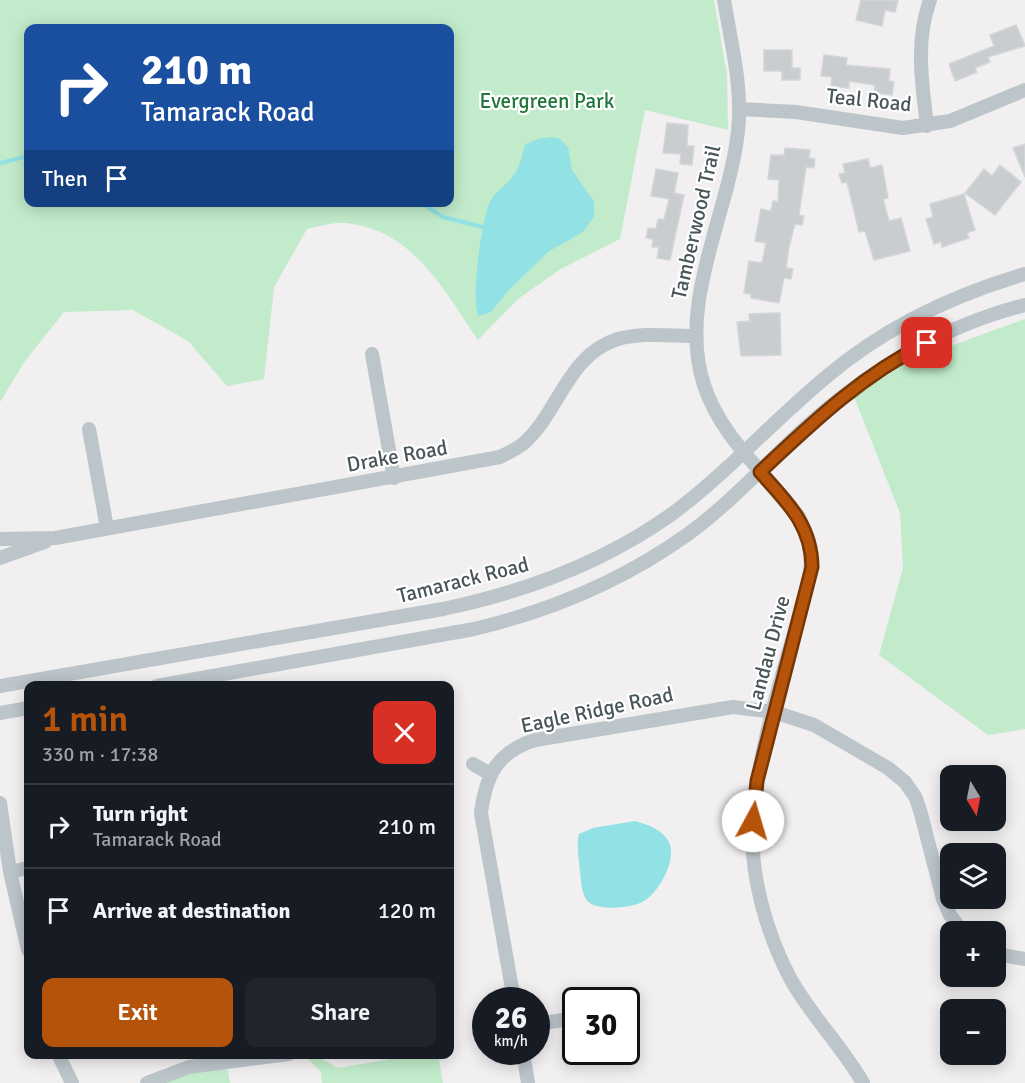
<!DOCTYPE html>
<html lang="en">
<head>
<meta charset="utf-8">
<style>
	:root { --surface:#171b24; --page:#20242c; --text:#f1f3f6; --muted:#9ea1a6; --line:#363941; --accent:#b45309 }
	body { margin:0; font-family:Signika,sans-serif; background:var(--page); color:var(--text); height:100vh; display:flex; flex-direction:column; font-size:22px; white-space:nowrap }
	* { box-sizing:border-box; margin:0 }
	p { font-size:20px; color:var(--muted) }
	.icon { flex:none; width:33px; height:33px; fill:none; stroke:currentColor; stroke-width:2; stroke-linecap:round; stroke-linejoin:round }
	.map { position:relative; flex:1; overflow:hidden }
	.side { position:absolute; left:24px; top:681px; width:430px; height:378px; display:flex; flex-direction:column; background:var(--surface); border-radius:12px; box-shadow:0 3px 15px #0003 }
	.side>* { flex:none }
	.top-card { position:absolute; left:24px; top:24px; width:430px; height:183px; border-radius:12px; box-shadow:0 3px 15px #0003; background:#1a4fa0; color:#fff; overflow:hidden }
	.needle { width:39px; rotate:170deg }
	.controls { position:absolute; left:940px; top:765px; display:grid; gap:12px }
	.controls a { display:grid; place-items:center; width:66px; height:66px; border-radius:12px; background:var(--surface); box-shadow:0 3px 15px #0003; font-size:30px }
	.speed { position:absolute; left:472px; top:987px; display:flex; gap:12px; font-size:30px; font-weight:700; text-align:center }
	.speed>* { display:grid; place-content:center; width:78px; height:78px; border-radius:50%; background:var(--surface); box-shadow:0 3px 15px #0003; line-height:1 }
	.speed small { font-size:15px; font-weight:400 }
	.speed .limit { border:3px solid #111; border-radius:9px; background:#fff; color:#111 }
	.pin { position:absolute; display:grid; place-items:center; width:51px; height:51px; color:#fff; margin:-26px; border-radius:12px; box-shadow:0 3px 9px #0006 }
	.me { position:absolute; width:66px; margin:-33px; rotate:6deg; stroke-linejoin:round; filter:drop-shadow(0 0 4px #0008) }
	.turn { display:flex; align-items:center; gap:21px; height:126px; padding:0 18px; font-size:27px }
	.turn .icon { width:78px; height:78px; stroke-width:2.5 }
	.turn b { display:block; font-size:42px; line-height:51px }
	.then { display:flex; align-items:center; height:57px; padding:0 18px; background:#0003; gap:12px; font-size:22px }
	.round { display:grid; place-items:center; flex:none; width:63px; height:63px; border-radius:12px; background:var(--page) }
	.overview { display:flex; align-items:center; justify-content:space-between; height:102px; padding:0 18px }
	h1 { font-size:36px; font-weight:600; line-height:45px; color:var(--accent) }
	.primary-button { display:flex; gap:12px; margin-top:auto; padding:12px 18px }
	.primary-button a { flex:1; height:69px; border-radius:12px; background:var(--accent); color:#fff; font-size:24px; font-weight:600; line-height:69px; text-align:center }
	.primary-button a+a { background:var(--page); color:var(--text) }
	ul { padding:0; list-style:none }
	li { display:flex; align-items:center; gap:18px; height:84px; padding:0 18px; border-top:2px solid var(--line) }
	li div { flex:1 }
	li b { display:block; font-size:22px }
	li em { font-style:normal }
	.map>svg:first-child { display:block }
	.green { fill:#c1ebca; fill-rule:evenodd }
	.water { fill:#92e1e4 }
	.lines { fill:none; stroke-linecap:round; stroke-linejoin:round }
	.stream { stroke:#92e1e4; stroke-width:4 }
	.building { fill:#c9cdd0; stroke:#d3d6d9; stroke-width:1.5 }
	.minor { stroke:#bbc5ca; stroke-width:14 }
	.route-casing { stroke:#753606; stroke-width:15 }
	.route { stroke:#b45309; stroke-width:10 }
	.labels { text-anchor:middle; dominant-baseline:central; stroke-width:4.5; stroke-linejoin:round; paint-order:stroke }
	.street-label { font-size:21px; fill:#48555a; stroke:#fff }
	.park-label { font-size:21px; fill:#1f753c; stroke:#fff }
</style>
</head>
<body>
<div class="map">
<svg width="1025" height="1083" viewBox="0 0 1025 1083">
	<rect width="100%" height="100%" fill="#f1efef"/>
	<path class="green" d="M0 0H714L727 75 728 130 645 110 620 239 559 270 518 299 478 340C443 289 413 229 344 223 333 222 318 227 307 229L274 287 264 379 227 386 188 341 133 310 64 312 25 361 0 402ZM28 28H450V202H28Z
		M1025 319V729L988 735 879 655 903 568 900 513 854 397 909 361Z
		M304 1055H315L338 1068 414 1055H438L443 1083H322L321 1072Z
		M223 1068 228 1071 230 1083H166L191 1073Z"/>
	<path class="water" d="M551 137 560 139 568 147 572 170 594 202V217L583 232 548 252 508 291 491 312 479 316C470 303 482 215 491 200 496 191 507 185 513 176 520 167 522 156 525 145L538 139Z
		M635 821C648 825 659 828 667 839 680 855 659 894 642 902 631 908 593 912 586 899 581 891 581 880 580 871 579 859 576 846 579 834L593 828Z"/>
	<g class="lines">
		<path class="stream" d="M0 163 28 156
			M420 202 443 217 483 227"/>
	</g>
	<path class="building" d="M861 0H898L895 12 885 10 882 26 856 20Z
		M1016 25 1025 46 988 57 990 62 975 68 977 72 955 81 949 64 994 46 990 35Z
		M764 50H792V68H800V80H782V71H764Z
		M824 55 847 58 846 65 890 69 889 81 894 82 892 95 874 93 875 85 849 81V88L831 86 832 77 821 76Z
		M667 123 688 125 687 146H694L692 165 680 164 681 154 663 153Z
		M1025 144V177L1013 148Z
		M785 148 810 150 809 158 815 159 814 168 806 167 799 215 804 216 802 225 795 224 789 247 786 268 793 269 791 279 784 278 779 303 751 298V294L744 293 749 261 762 263 766 243 755 241 761 209 771 211 773 201 778 202 779 180 768 179 771 155H784Z
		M868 159 870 168 882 165 888 198 883 199 889 221 901 218 910 251 874 260 865 231 859 232 847 182 842 183 839 174 845 173 843 164Z
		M1000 165 1021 182 995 215 965 193 984 169 992 176Z
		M656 169 678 173 674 193 684 195 670 260 657 258 659 247H652L653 239 646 238 648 228 656 229 658 219 664 220 669 199 651 196Z
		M964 194 975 230 967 233 969 238 942 247 941 242 934 244 926 219 933 217 930 204Z
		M775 313H780L781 355 741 356 737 322 750 321 749 314Z"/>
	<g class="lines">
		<path class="minor" d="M724 0C731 43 743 88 738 131 729 214 677 302 704 385 722 440 766 472 799 517 809 538 813 556 809 580 789 655 758 743 753 820 749 873 766 932 790 978 811 1016 842 1046 863 1083
			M739 109 796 112 903 128 950 121 1025 90
			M927 126C922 83 915 42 930 0
			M372 354 394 478
			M89 429 107 528
			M0 539 55 538 500 457C508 453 517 449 524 443 559 412 568 354 618 339 642 332 671 336 696 336
			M0 558 45 542
			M0 686 443 609C525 592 603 563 672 514 727 473 772 422 825 378 882 329 953 295 1025 274
			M157 686 474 629C550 611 624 580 688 534 731 503 766 463 805 428 868 371 943 326 1025 305
			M0 713 28 708
			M473 764 490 774
			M0 803 10 872 28 950
			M10 872 28 868
			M996 954 1025 959
			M514 1000 481 813C486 775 497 752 535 740L733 707 774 712 814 725 888 768 905 782 916 798 921 814 943 899 950 915 963 932
			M537 1024 576 1018
			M523 1052 528 1083
			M58 1054 72 1083
			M147 1083 189 1067 289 1054"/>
	</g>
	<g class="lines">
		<defs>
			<path id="route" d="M753 821 757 781 812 567C812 525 786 501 760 472 812 423 862 375 927 343"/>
		</defs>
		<use href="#route" class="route-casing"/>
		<use href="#route" class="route"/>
	</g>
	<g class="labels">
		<g class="street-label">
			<text transform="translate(869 100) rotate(6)">Teal Road</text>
			<text transform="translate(696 222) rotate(-77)">Tamberwood Trail</text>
			<text transform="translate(397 456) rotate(-10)">Drake Road</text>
			<text transform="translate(463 580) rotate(-14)">Tamarack Road</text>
			<text transform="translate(768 653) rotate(-75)">Landau Drive</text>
			<text transform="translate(597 710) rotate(-12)">Eagle Ridge Road</text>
		</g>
		<g class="park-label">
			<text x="547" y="101">Evergreen Park</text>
		</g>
	</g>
</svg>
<div class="controls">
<a><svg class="needle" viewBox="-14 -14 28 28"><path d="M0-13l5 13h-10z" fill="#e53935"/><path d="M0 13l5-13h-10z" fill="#9ea1a6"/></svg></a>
<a><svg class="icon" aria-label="layers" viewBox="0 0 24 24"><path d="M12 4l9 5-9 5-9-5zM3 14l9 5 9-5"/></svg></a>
<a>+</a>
<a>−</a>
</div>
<div class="speed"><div>26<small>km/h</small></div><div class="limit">30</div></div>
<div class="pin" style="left:927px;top:343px;background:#d93025"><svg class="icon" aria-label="arrive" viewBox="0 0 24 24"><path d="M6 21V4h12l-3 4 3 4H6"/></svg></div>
<svg class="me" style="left:753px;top:821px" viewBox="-20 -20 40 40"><circle r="19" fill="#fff"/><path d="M0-13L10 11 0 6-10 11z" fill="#b45309"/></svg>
<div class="top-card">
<div class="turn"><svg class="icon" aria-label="right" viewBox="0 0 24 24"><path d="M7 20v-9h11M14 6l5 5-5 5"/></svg><div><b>210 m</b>Tamarack Road</div></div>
<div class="then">Then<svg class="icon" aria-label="arrive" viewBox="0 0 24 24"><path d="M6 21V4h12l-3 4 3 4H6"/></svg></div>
</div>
<section class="side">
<div class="overview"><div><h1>1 min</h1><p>330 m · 17:38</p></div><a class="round" style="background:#d93025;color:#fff"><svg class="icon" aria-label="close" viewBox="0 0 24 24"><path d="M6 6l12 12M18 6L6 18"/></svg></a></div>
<ul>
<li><svg class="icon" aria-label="right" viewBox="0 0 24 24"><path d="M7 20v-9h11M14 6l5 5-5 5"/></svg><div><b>Turn right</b><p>Tamarack Road</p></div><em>210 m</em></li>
<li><svg class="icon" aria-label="arrive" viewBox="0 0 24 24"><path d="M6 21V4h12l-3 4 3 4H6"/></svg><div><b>Arrive at destination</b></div><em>120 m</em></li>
</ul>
<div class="primary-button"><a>Exit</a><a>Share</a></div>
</section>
</div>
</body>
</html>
